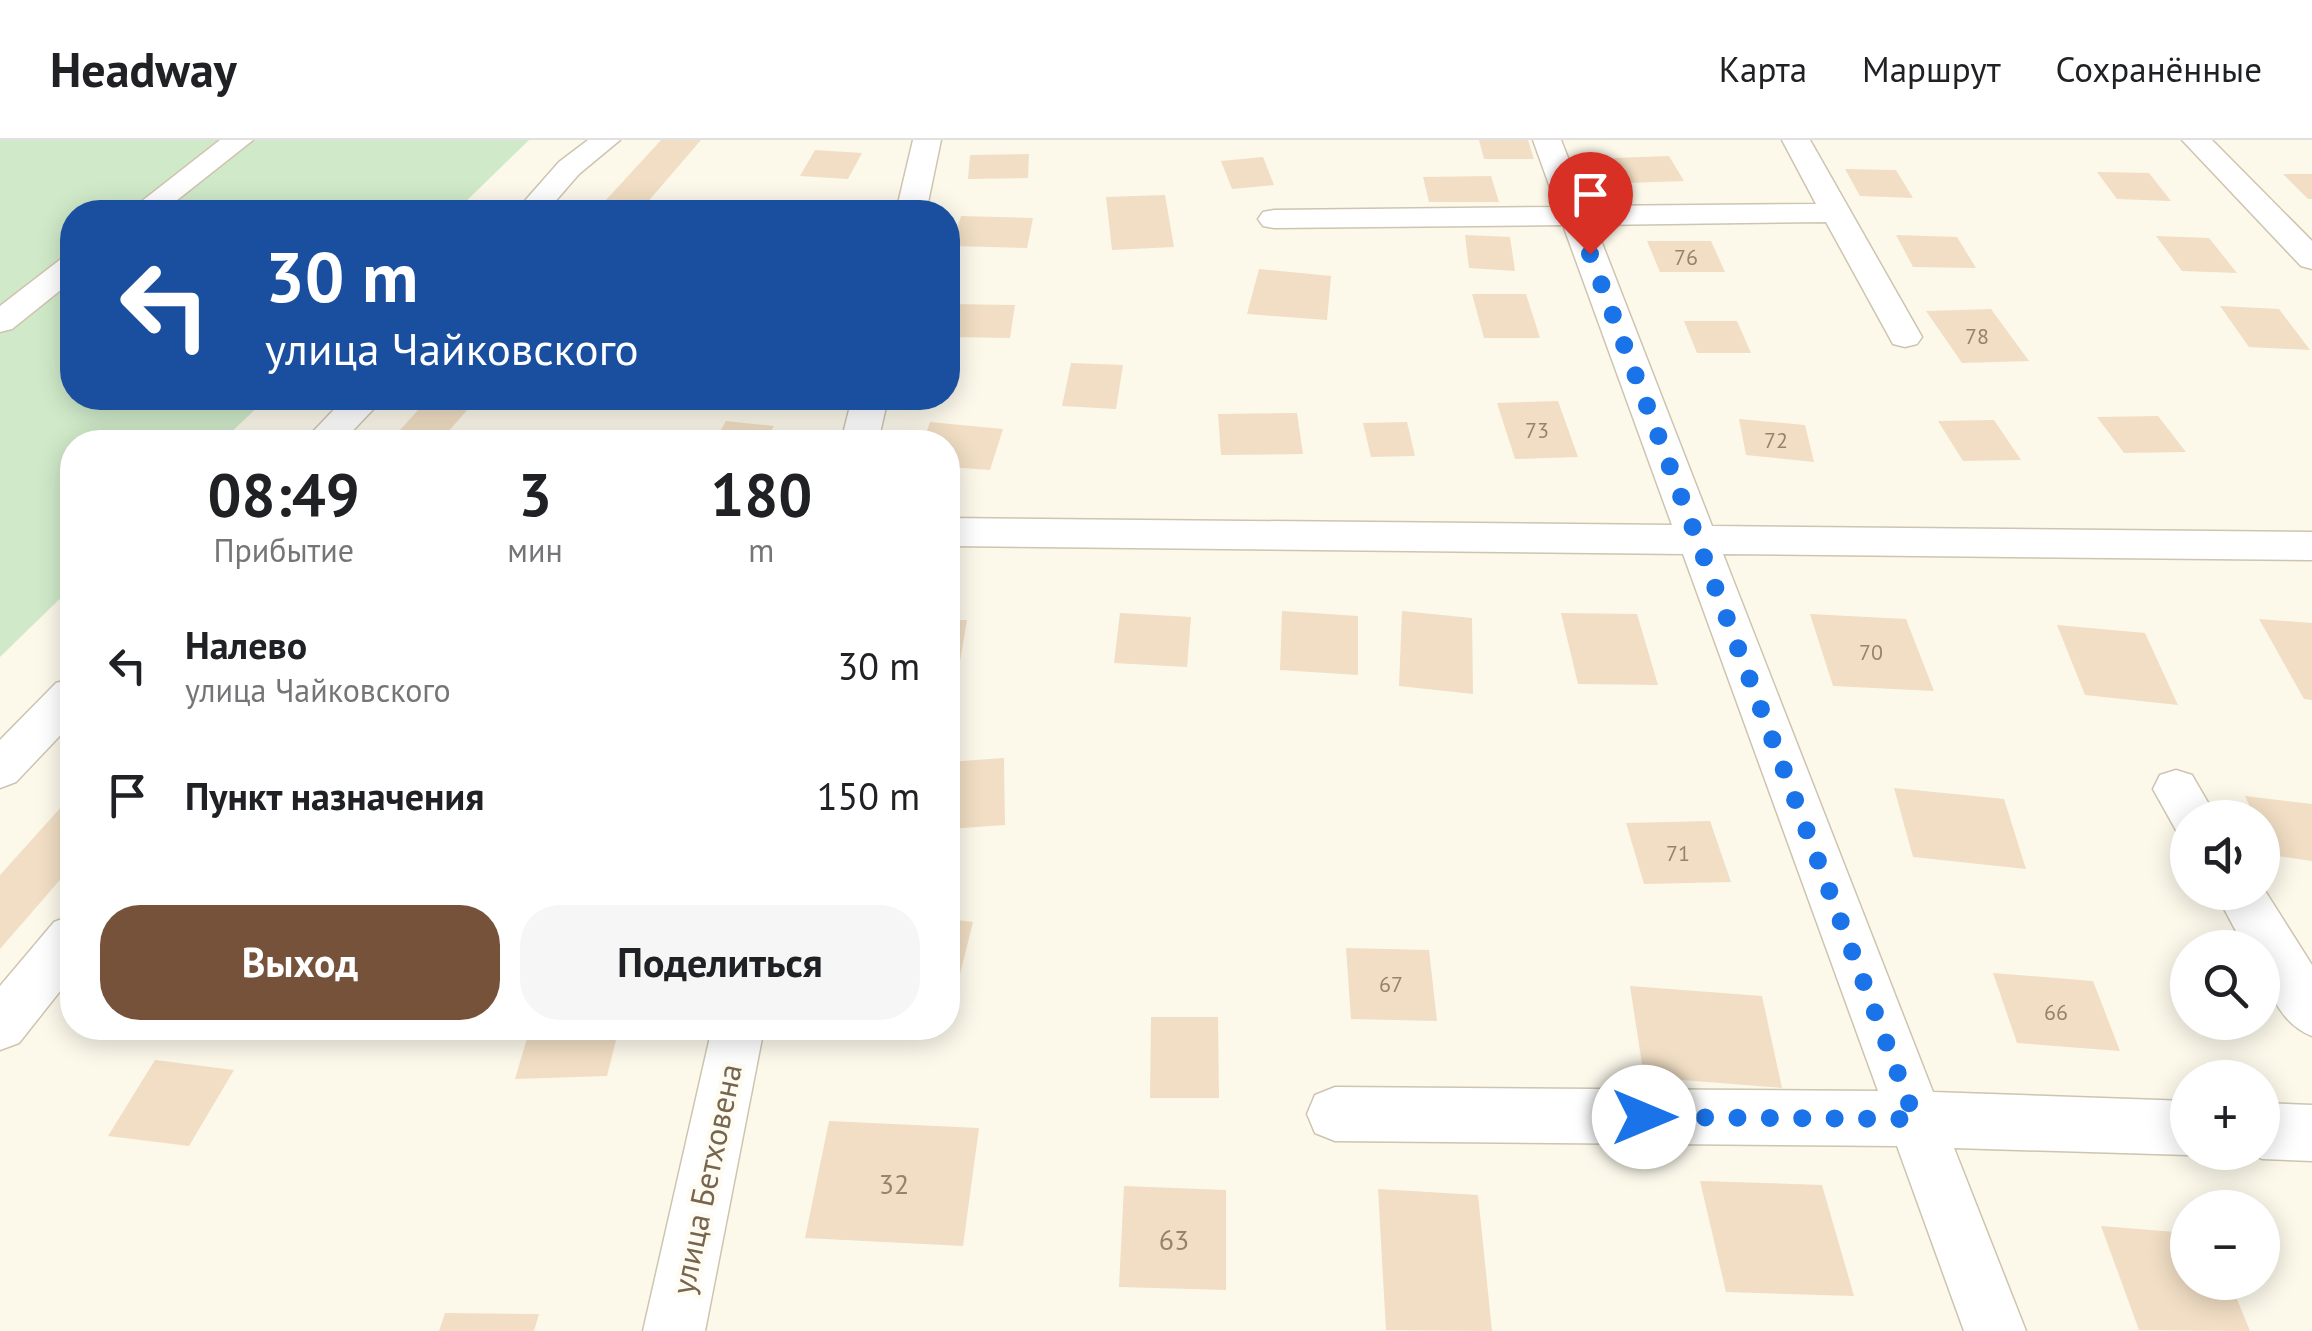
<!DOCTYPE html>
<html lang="ru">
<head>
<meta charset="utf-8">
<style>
	:root { --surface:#fff; --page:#f6f6f6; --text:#202124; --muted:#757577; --line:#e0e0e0; --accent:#76523a }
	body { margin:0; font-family:"PT Sans",sans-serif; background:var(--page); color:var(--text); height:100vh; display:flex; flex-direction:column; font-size:38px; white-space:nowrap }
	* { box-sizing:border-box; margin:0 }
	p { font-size:32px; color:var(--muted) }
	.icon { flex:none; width:55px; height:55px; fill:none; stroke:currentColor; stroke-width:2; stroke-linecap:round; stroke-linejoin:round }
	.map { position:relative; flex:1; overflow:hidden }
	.details { position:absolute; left:60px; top:290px; width:900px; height:610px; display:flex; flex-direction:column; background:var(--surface); border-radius:40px; box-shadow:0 5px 25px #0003 }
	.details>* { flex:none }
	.guide { position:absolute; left:60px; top:60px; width:900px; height:210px; border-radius:40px; box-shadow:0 5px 25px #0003; background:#1a4fa0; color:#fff; overflow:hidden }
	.tools { position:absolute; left:2170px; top:660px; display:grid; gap:20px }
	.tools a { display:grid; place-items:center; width:110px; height:110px; border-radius:50%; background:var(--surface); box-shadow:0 5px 25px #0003; font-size:50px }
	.pin { position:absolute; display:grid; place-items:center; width:85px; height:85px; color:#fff; margin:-102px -42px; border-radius:50% 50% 50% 0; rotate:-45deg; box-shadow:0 0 10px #0007 }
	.pin .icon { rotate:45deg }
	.me { position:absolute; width:110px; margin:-55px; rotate:90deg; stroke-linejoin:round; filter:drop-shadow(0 0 8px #0008) }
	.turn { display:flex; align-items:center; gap:35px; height:210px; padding:0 40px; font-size:45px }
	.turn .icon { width:130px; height:130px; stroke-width:2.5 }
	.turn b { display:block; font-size:70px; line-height:85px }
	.eta { display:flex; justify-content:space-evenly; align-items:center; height:170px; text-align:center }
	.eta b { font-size:60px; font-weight:700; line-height:70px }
	.primary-button { display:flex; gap:20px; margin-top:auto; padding:20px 40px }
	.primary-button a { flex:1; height:115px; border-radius:40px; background:var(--accent); color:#fff; font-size:40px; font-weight:700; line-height:115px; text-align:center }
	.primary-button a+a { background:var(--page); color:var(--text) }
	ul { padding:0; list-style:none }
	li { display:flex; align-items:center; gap:30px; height:130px; padding:0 40px }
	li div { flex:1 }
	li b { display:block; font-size:38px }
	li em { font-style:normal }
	header { display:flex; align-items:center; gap:60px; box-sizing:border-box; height:140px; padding:0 50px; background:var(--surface); border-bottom:2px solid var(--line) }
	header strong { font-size:48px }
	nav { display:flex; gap:55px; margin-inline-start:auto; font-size:35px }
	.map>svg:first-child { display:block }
	.green { fill:#d0eac9 }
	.building { fill:#f1dec4 }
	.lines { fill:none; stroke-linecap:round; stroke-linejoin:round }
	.street-casing { stroke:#cec4b0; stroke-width:3 }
	.street { fill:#fff; fill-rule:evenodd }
	.route { stroke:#1a73e8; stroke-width:18; stroke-dasharray:0 32.4 }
	.labels { text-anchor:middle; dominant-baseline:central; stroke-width:9; stroke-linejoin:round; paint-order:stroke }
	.number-label { font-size:22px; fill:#96836c }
	.near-number-label { font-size:28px; fill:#96836c }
	.near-street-label { font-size:32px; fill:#77654e; stroke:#fefcf2 }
</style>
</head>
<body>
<header>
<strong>Headway</strong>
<nav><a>Карта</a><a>Маршрут</a><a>Сохранённые</a></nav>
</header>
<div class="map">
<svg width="2312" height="1191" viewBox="0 0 2312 1191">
	<rect width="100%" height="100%" fill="#fcf9eb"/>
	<path class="green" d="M0 0H529L455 72H72V258H267L221 302H72V447L0 517Z"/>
	<path class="building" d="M661 0H701L639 72H595Z
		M1479 0H1528L1534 19H1484Z
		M815 10 862 13 848 39 800 36Z
		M1029 14 1028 38 968 39 970 15Z
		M1669 16 1684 41 1628 43 1614 18Z
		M1263 17 1274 45 1232 49 1221 21Z
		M1845 29 1896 30 1913 58 1860 56Z
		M2097 32 2149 33 2171 61 2117 59Z
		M2283 34H2312V59H2308Z
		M1491 36 1499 62H1429L1423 37Z
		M1165 55 1174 107 1112 110 1106 57Z
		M961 76 1033 78 1027 108 952 106Z
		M1465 95 1510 97 1515 131 1469 128Z
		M1896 95 1957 97 1976 128 1913 127Z
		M2156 96 2209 98 2237 133 2182 131Z
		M1647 101H1711L1725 132H1660Z
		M1259 129 1331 136 1327 180 1247 174Z
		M1472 154H1526L1540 198H1484Z
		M948 164 1015 165 1010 198 948 197Z
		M2220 166 2279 169 2310 210 2249 207Z
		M1991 169 2029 221 1962 223 1926 171Z
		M1684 181H1737L1751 213H1697Z
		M1071 223 1123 225 1116 269 1062 266Z
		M429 258H478L439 302H389Z
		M1558 261 1578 317 1515 319 1497 263Z
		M1297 273 1303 314 1221 315 1218 274Z
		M2158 276 2186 312 2124 313 2097 277Z
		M1739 279 1805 285 1814 322 1746 315Z
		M1994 280 2021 320 1963 321 1938 281Z
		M726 281 774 286 765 302H714Z
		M930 282 1003 289 990 330 948 327V302H923Z
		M1407 282 1415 316 1371 317 1363 283Z
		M1282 471 1358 476V535L1280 530Z
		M1402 471 1472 478 1473 554 1399 546Z
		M1120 473 1191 477 1187 527 1114 523Z
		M1561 473 1637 474 1658 545 1578 544Z
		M1810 474 1906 479 1934 551 1833 546Z
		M2259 479 2312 483V560L2304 559Z
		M948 480H967L958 533H948Z
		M2057 485 2145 493 2178 565 2085 555Z
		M1004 618 1005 685 948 689V622Z
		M1894 648 2004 659 2026 729 1913 717Z
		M72 655V726L0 809V735Z
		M2245 656 2312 664V721L2270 715 2262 696V678H2255Z
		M1710 681 1731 742 1644 744 1626 683Z
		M948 779 973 782 953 862 948 861Z
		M1346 808 1429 810 1437 881 1351 879Z
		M1993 833 2093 841 2120 911 2017 903Z
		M1630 846 1762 856 1782 948 1644 937Z
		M1151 877H1218L1219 958H1150Z
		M530 888H619L607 936 515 939Z
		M155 920 234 930 189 1006 108 996Z
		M829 981 979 988 963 1106 805 1098Z
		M1700 1041 1822 1045 1854 1156 1726 1152Z
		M1124 1046 1226 1050V1150L1119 1147Z
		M1378 1049 1478 1055 1492 1191 1386 1190Z
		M2101 1086 2188 1093V1142H2230L2250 1191 2139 1190Z
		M445 1173 539 1174 534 1191H439Z"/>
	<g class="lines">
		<defs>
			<path id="street" d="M220 0H253L162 72H128Z
				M588 0H620L579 34 546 72H515L559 22Z
				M913 0H941L926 72H896Z
				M1533 0H1561L1587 66 1816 64 1782 0H1810L1922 197 1917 204 1905 207 1893 204 1826 82 1595 85 1712 386 2312 392V420L1723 414 1933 952 2188 961V1012H2195L2188 1015 1954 1008 2026 1191H1964L1897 1006 1335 1001 1315 993 1307 974 1315 955 1335 947 1878 951 1683 414 948 406V378L1672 385 1563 85 1274 88 1263 86 1258 79 1263 72 1274 70 1557 67Z
				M2182 0H2212L2312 101V129L2301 126Z
				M72 116V141L12 189 0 192V166L61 119Z
				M345 258H384L342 302H303Z
				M852 258H888L878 302H841Z
				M72 538V583L16 642 0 648V600L56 543Z
				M2176 630 2192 635 2217 678H2188V696L2177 692 2153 649 2160 635Z
				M2262 746 2312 825V896C2278 883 2262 842 2262 808H2245L2215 752H2262Z
				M72 775V836L19 903 0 910V846L54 782Z
				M712 888H764L705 1191H643Z
				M2262 963 2312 965V1021L2262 1019 2247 1012H2262Z"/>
		</defs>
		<use href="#street" class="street-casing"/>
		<use href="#street" class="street"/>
	</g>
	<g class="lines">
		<path class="route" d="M1590 114 1915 979 1644 977"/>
	</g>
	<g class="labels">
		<g class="number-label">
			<text x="1686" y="117">76</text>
			<text x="1977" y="196">78</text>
			<text x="1537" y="290">73</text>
			<text x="1776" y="300">72</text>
			<text x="1871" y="512">70</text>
			<text x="1678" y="713">71</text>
			<text x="1391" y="844">67</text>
			<text x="2056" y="872">66</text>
		</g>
		<g class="near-number-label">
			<text x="894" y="1043">32</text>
			<text x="1174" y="1099">63</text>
		</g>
		<g class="near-street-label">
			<text transform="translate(706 1039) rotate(-78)">улица Бетховена</text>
		</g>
	</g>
</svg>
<div class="tools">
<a><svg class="icon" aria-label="sound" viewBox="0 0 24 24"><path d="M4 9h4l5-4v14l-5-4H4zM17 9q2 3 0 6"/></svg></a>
<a><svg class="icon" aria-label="search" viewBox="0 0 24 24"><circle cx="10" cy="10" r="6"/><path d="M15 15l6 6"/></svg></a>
<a>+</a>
<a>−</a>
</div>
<div class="pin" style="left:1590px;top:114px;background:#d93025"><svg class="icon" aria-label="arrive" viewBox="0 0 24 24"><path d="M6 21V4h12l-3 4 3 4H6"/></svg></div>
<svg class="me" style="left:1644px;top:977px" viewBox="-20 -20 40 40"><circle r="19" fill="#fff"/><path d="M0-13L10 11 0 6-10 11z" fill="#1a73e8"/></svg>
<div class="guide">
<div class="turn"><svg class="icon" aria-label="left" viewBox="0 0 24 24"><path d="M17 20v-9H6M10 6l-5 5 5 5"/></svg><div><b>30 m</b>улица Чайковского</div></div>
</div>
<section class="details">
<div class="eta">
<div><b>08:49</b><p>Прибытие</p></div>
<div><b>3</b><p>мин</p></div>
<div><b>180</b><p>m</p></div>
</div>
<ul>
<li><svg class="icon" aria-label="left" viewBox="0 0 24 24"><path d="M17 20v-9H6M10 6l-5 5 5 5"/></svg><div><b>Налево</b><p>улица Чайковского</p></div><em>30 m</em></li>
<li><svg class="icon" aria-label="arrive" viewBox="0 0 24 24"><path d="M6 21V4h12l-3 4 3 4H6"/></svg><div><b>Пункт назначения</b></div><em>150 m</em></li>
</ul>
<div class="primary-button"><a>Выход</a><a>Поделиться</a></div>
</section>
</div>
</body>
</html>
